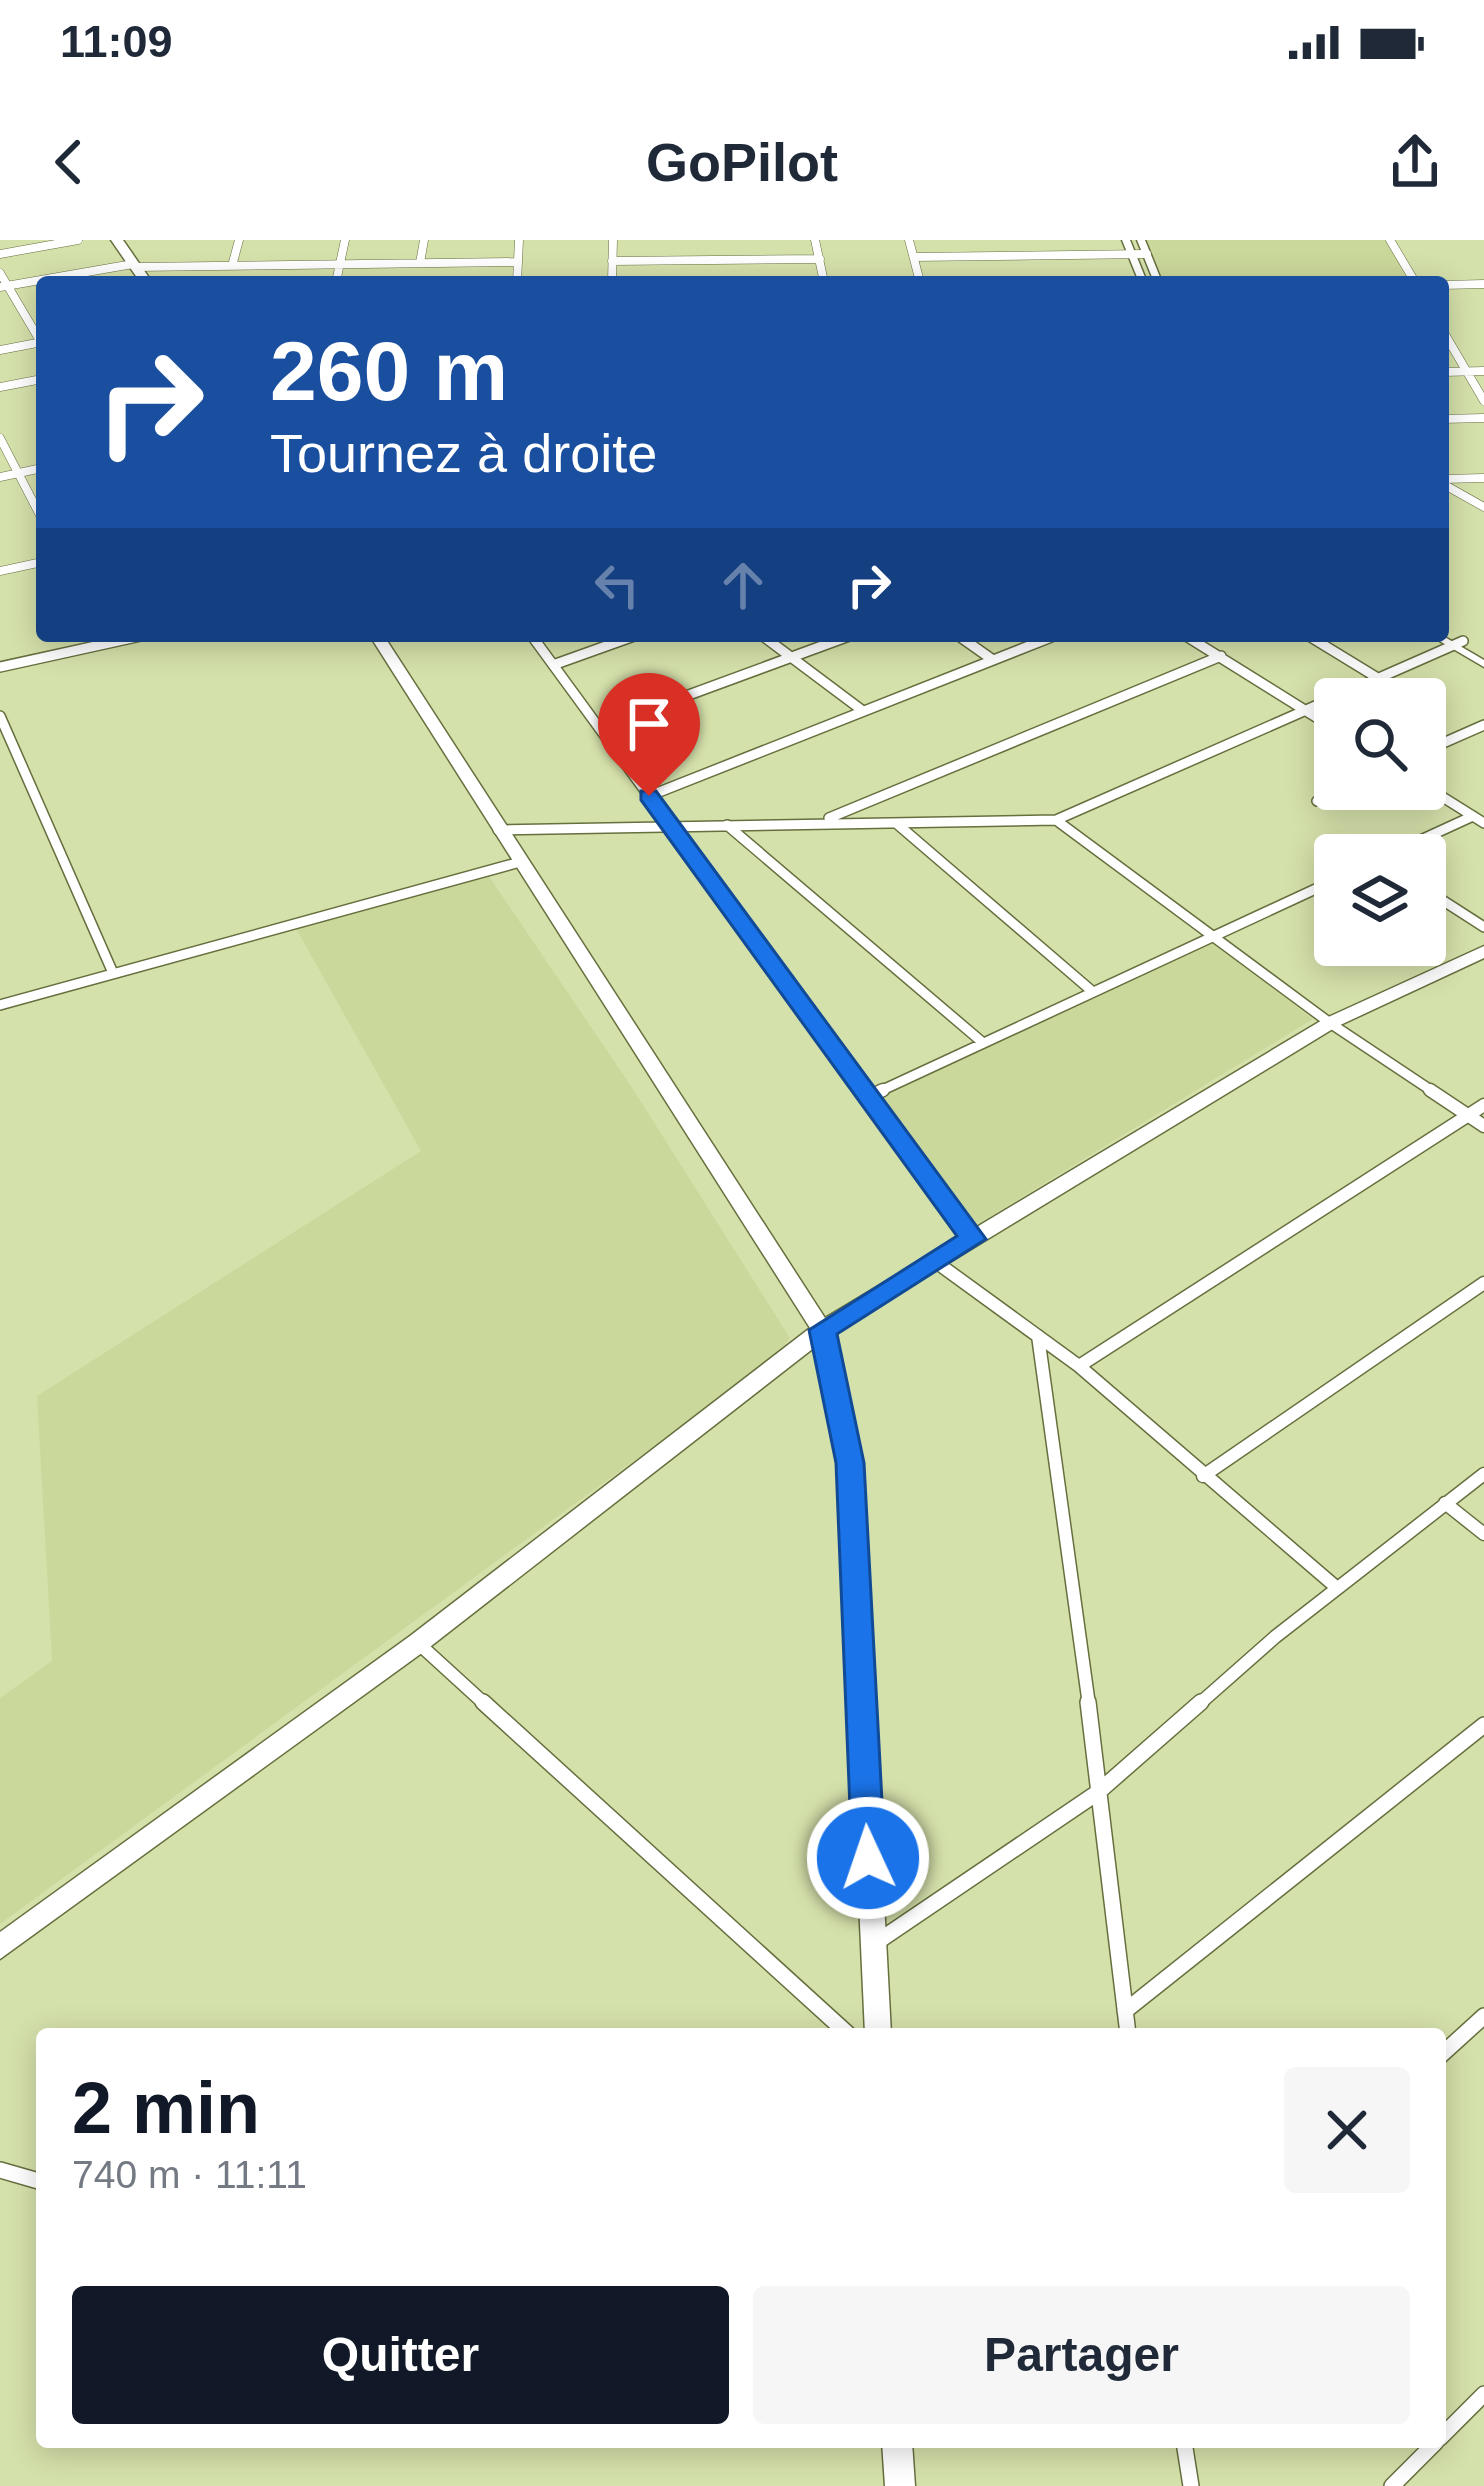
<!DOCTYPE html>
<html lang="fr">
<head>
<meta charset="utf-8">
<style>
	:root { --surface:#fff; --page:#f6f6f7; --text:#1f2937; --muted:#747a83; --accent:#111827 }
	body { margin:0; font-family:Arial,sans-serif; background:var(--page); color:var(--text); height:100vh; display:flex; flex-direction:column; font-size:45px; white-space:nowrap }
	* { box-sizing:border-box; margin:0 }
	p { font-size:39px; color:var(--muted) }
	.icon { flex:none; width:66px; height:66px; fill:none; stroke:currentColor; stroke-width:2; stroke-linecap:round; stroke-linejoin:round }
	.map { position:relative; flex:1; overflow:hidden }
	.sheet { position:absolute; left:36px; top:1788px; width:1410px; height:420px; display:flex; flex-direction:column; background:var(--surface); border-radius:12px; box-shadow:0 6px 30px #0003 }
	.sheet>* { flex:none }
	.top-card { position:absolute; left:36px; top:36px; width:1413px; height:366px; border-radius:12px; box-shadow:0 6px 30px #0003; background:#1a4fa0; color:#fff; overflow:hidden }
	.tools { position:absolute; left:1314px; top:438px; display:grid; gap:24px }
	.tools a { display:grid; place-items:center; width:132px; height:132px; border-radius:12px; background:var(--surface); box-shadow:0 6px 30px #0003; font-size:60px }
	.pin { position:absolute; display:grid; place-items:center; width:102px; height:102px; color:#fff; margin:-123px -51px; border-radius:50% 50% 50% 0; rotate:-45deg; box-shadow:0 0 12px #0007 }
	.pin .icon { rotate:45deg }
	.me { position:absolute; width:132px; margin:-66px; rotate:357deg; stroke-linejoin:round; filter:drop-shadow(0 0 9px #0008) }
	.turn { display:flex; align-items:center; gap:42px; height:252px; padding:0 36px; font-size:54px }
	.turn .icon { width:156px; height:156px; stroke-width:2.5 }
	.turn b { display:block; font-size:84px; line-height:102px }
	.lanes { display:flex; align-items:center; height:114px; padding:0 36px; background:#0003; justify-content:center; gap:60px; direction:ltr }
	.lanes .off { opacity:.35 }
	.round { display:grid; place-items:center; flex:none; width:126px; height:126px; border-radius:12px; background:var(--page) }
	.overview { display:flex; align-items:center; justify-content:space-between; height:204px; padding:0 36px }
	h1 { font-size:72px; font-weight:600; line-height:90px; color:var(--accent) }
	.cta { display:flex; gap:24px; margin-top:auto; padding:24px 36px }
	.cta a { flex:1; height:138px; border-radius:12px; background:var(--accent); color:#fff; font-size:48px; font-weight:600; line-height:138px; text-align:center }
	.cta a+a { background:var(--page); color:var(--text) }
	.status { display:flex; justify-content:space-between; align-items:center; height:84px; padding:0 60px; background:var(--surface); direction:ltr }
	.status svg { height:33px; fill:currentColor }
	header { display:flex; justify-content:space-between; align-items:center; height:156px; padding:0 36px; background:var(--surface); font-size:54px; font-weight:600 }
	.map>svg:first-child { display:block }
	.built { fill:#cbd89b }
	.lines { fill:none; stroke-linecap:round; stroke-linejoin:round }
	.minor-far3-casing { stroke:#666f3e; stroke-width:9 }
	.minor-far2-casing { stroke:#666f3e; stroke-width:12 }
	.minor-far1-casing { stroke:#666f3e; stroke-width:15 }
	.minor-casing { stroke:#666f3e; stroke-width:18 }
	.tertiary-casing { stroke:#666f3e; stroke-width:3 }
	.primary-casing { stroke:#666f3e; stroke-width:3 }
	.minor-far3 { stroke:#fff; stroke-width:8 }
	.minor-far2 { stroke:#fff; stroke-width:9 }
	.minor-far1 { stroke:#fff; stroke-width:12 }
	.minor { stroke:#fff; stroke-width:15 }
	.tertiary { fill:#fff; fill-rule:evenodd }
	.primary { fill:#fff; fill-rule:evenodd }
	.route { fill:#1a73e8; stroke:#114b97; stroke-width:3 }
</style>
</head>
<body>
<div class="status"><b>11:09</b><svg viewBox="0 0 49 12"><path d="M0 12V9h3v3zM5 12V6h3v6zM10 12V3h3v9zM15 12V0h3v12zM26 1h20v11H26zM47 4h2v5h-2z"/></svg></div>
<header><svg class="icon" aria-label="back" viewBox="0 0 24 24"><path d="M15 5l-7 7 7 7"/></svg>GoPilot<svg class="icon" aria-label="share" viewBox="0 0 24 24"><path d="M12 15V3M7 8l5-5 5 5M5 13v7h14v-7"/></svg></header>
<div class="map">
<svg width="1484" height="2246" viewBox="0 0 1484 2246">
	<rect width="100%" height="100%" fill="#d5e1ab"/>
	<path class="built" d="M1145 0H1388L1411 42H1163Z
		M486 632 631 846 790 1098 773 1119 0 1684V1458L52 1421 37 1156 421 911 294 685Z
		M1208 699 1313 779 976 985 872 860Z"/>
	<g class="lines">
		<defs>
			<path id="minor-far3" d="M815 0 824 42
				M909 0 920 42
				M1390 0 1415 42
				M0 14 78 0
				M914 17 1147 14
				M612 21 820 19
				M420 23 424 0
				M232 26 239 0
				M136 27 518 22
				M0 33 42 104
				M336 42 345 0
				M517 42 519 0
				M612 42 613 0
				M1443 45 1484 44
				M0 47 133 24
				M1443 91 1484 161
				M0 110 42 102
				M1443 132 1484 131
				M0 147 42 139
				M1443 179 1484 178
				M0 198 42 279
				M0 237 42 228
				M1443 239 1484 238
				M1443 244 1484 267
				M0 331 42 322"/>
			<path id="minor-far2" d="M532 396 866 853
				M763 396 863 471
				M959 396 993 420
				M1186 396 1335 489
				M1309 396 1376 437
				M553 425 634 396
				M0 427 141 396
				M0 476 113 733
				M599 488 849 396
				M1425 511 1484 485
				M1425 546 1484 583
				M649 556 1054 396
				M1317 561 1349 549
				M829 578 1221 416
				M1056 580 1330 783 1435 853
				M896 583 1093 752
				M727 585 982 802
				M498 590 1056 580 1463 401
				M1388 615 1473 576
				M1425 649 1484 687
				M0 765 520 622
				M876 853 1335 640"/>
			<path id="minor-far1" d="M864 850 973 999
				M1430 850 1484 886
				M868 857 883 850
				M936 1022 1079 1126 1336 1347
				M1038 1096 1089 1465
				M1079 1126 1484 865
				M1203 1236 1484 1043
				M1445 1263 1484 1294
				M418 1403 486 1465
				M1198 1465 1275 1397 1484 1234"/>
			<path id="minor" d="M483 1462 848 1794
				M1088 1462 1128 1794
				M874 1704 1097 1553 1201 1462
				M1125 1771 1484 1485
				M1440 1816 1484 1776
				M0 1930 42 1942
				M1440 2198 1484 2154
				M1184 2202 1191 2246
				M1392 2246 1436 2202"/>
			<path id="tertiary" d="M1122 0H1130L1147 42H1139Z
				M1137 0H1145L1162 42H1154Z
				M1431 396H1443L1484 420V427Z"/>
			<path id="primary" d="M111 0H123L152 42H140Z
				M370 396H384L825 1078 1324 779 1484 706V718L1336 787 833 1093 861 1223 891 1794H865L839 1223 815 1107 426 1410 0 1719V1692L410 1396 810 1088Z
				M882 2202H912L915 2246H885Z"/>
		</defs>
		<use href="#minor-far3" class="minor-far3-casing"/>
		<use href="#minor-far2" class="minor-far2-casing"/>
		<use href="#minor-far1" class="minor-far1-casing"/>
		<use href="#minor" class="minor-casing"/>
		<use href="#tertiary" class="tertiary-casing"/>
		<use href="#primary" class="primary-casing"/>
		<use href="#minor-far3" class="minor-far3"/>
		<use href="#minor-far2" class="minor-far2"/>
		<use href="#minor-far1" class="minor-far1"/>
		<use href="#minor" class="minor"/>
		<use href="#tertiary" class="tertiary"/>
		<use href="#primary" class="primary"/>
	</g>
	<path class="route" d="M641 551H656L986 999 837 1094 864 1223 885 1618 880 1629 868 1633 857 1629 852 1618 836 1223 809 1090 957 996 641 560Z"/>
</svg>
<div class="tools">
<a><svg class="icon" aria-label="search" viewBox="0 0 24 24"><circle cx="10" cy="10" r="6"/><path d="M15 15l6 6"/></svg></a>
<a><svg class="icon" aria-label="layers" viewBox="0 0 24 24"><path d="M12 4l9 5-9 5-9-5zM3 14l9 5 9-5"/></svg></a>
</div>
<div class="pin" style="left:649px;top:556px;background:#d93025"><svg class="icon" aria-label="arrive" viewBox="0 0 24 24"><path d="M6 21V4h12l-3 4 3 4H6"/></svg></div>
<svg class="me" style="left:868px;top:1618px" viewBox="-20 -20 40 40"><circle r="17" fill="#1a73e8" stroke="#fff" stroke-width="3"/><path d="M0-11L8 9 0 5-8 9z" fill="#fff"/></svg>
<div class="top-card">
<div class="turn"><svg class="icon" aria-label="right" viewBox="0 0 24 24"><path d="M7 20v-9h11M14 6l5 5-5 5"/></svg><div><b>260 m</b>Tournez à droite</div></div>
<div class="lanes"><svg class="icon off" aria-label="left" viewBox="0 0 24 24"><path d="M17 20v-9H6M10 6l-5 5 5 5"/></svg><svg class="icon off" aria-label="ahead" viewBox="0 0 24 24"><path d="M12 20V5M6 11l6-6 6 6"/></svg><svg class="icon" aria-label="right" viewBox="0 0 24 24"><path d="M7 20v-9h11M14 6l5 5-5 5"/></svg></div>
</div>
<section class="sheet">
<div class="overview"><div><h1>2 min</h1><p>740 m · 11:11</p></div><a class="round"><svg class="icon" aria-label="close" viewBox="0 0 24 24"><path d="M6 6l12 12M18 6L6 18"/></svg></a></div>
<div class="cta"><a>Quitter</a><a>Partager</a></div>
</section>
</div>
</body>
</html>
